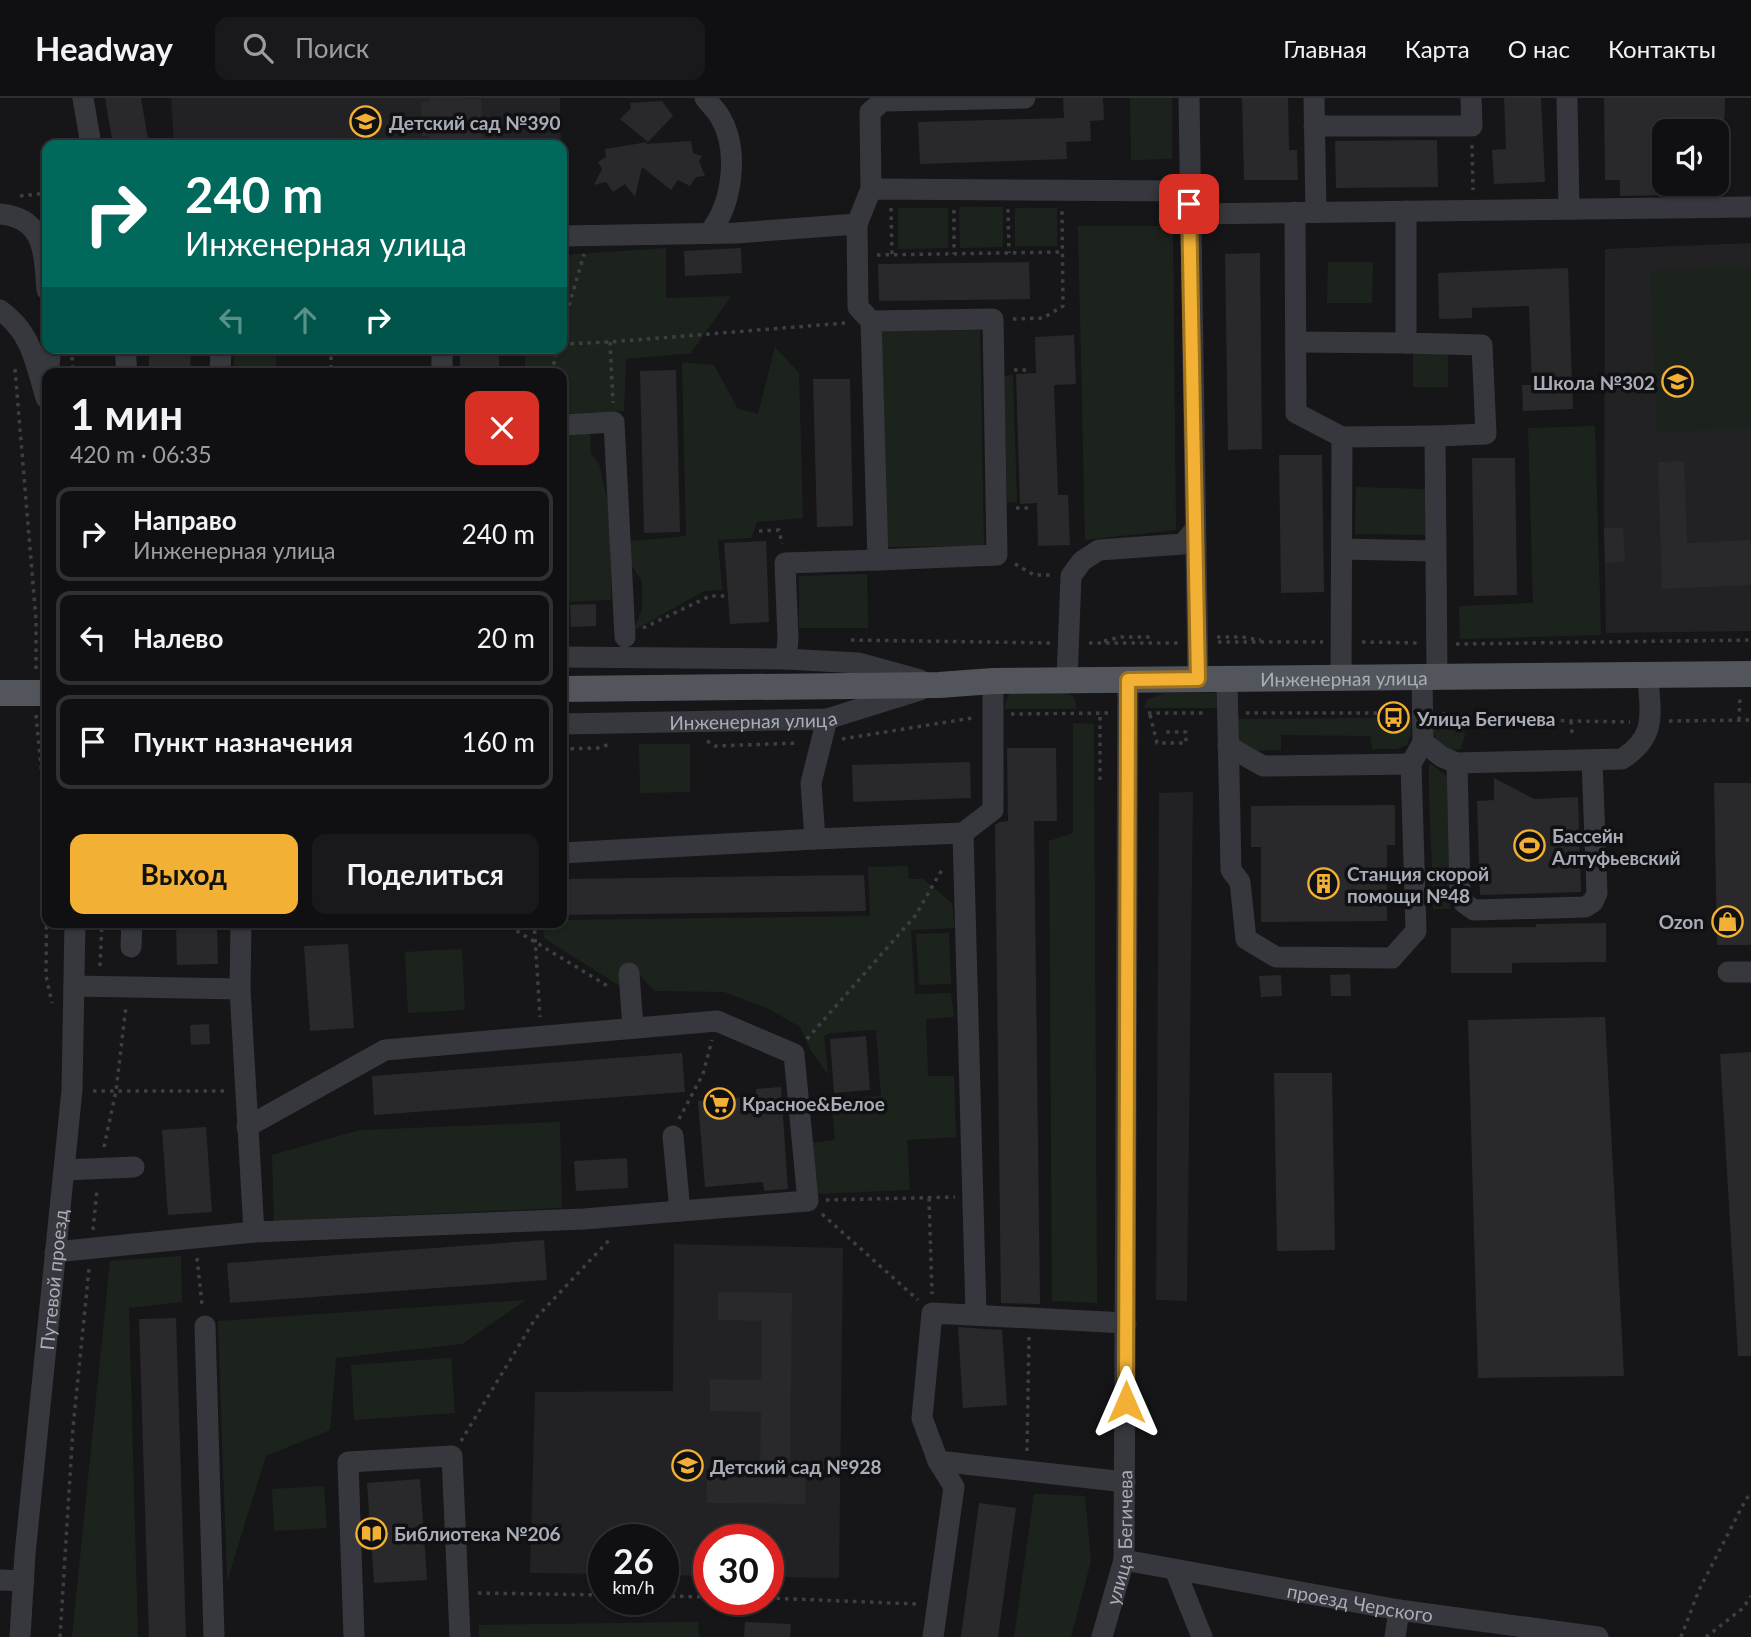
<!DOCTYPE html>
<html lang="ru">
<head>
<meta charset="utf-8">
<style>
	:root { --surface:#101012; --page:#19191b; --text:#f1f3f6; --muted:#9c9d9f; --line:#303032; --accent:#f2b134 }
	body { margin:0; font-family:Lato,sans-serif; background:var(--page); color:var(--text); height:100vh; display:flex; flex-direction:column; font-size:26px; white-space:nowrap }
	* { box-sizing:border-box; margin:0 }
	p { font-size:23px; color:var(--muted) }
	.icon { flex:none; width:38px; height:38px; fill:none; stroke:currentColor; stroke-width:2; stroke-linecap:round; stroke-linejoin:round }
	.map { position:relative; flex:1; overflow:hidden }
	.details { position:absolute; left:42px; top:270px; width:525px; height:560px; display:flex; flex-direction:column; background:var(--surface); border-radius:14px; box-shadow:0 2px 5px #0004,0 0 0 2px var(--line) }
	.details>* { flex:none }
	.top-card { position:absolute; left:42px; top:42px; width:525px; height:214px; border-radius:14px; box-shadow:0 2px 5px #0004,0 0 0 2px var(--line); background:#00695c; color:#fff; overflow:hidden }
	.controls { position:absolute; left:1652px; top:21px; display:grid; gap:14px }
	.controls a { display:grid; place-items:center; width:77px; height:77px; border-radius:14px; background:var(--surface); box-shadow:0 2px 5px #0004,0 0 0 2px var(--line); font-size:35px }
	.speed { position:absolute; left:588px; top:1426px; display:flex; gap:14px; font-size:35px; font-weight:700; text-align:center }
	.speed>* { display:grid; place-content:center; width:91px; height:91px; border-radius:50%; background:var(--surface); box-shadow:0 2px 5px #0004,0 0 0 2px var(--line); line-height:1 }
	.speed small { font-size:18px; font-weight:400 }
	.speed .limit { border:10px solid #d22; background:#fff; color:#111 }
	.pin { position:absolute; display:grid; place-items:center; width:60px; height:60px; color:#fff; margin:-30px; border-radius:14px; box-shadow:0 4px 10px #0006 }
	.me { position:absolute; width:77px; margin:-38px; rotate:0deg; stroke-linejoin:round; filter:drop-shadow(0 0 5px #0008) }
	.turn { display:flex; align-items:center; gap:24px; height:147px; padding:0 28px; font-size:32px }
	.turn .icon { width:91px; height:91px; stroke-width:2.5 }
	.turn b { display:block; font-size:49px; line-height:60px }
	.lanes { display:flex; align-items:center; height:66px; padding:0 28px; background:#0003; justify-content:center; gap:35px; direction:ltr }
	.lanes .off { opacity:.35 }
	.round { display:grid; place-items:center; flex:none; width:74px; height:74px; border-radius:14px; background:var(--page) }
	.head { display:flex; align-items:center; justify-content:space-between; height:119px; padding:0 28px }
	h1 { font-size:42px; font-weight:700; line-height:52px }
	.cta { display:flex; gap:14px; margin-top:auto; padding:14px 28px }
	.cta a { flex:1; height:80px; border-radius:14px; background:var(--accent); color:#111; font-size:28px; font-weight:700; line-height:80px; text-align:center }
	.cta a+a { background:var(--page); color:var(--text) }
	ul { padding:0; list-style:none }
	li { display:flex; align-items:center; gap:21px; height:94px; margin:0 14px 10px; padding:0 14px; border:4px solid var(--line); border-radius:14px }
	li div { flex:1 }
	li b { display:block; font-size:26px }
	li em { font-style:normal }
	header { display:flex; align-items:center; gap:42px; box-sizing:border-box; height:98px; padding:0 35px; background:var(--surface); border-bottom:2px solid var(--line) }
	header strong { font-size:33px }
	nav { display:flex; gap:38px; margin-inline-start:auto; font-size:24px }
	.search { width:490px; height:63px; background:var(--page); display:flex; align-items:center; gap:18px; box-sizing:border-box; padding:0 24px; border-radius:14px; color:var(--muted); font-size:26px }
	.map>svg:first-child { display:block }
	.built { fill:#222225 }
	.green { fill:#1c231d }
	.building { fill:#29292c }
	.lines { fill:none; stroke-linecap:round; stroke-linejoin:round }
	.path { stroke:#3d3f44; stroke-width:3.5; stroke-dasharray:3.5 5; stroke-linecap:butt }
	.minor { stroke:#37383d; stroke-width:21 }
	.major { stroke:#53555c; stroke-width:26 }
	.major-bridge { stroke:#53555c; stroke-width:26 }
	.route-casing { stroke:#9d7322; stroke-width:18 }
	.route { stroke:#f2b134; stroke-width:12 }
	.labels { text-anchor:middle; dominant-baseline:central; stroke-width:7; stroke-linejoin:round; paint-order:stroke }
	.poi-label { font-size:19px; font-weight:bold; fill:#a8adb8; stroke:#111113; text-anchor:start }
	.street-label { font-size:19px; fill:#a8adb8; stroke:#111113 }
</style>
</head>
<body>
<header>
<strong>Headway</strong>
<div class="search"><svg class="icon" aria-label="search" viewBox="0 0 24 24"><circle cx="10" cy="10" r="6"/><path d="M15 15l6 6"/></svg>Поиск</div>
<nav><a>Главная</a><a>Карта</a><a>О нас</a><a>Контакты</a></nav>
</header>
<div class="map">
<svg width="1751" height="1539" viewBox="0 0 1751 1539">
	<rect width="100%" height="100%" fill="#161618"/>
	<path class="built" d="M171 0H560L561 47H174Z
		M1751 145V533L1606 535 1604 417 1605 151Z
		M1193 694 1187 1203 1156 1202 1159 695Z
		M674 1146 843 1150 839 1480 768 1479V1442H709V1478L663 1477V1442H604V1476L530 1475 535 1294 673 1293Z"/>
	<path class="green" d="M1130 0H1172V61L1131 62Z
		M959 109H1003V149L960 150Z
		M898 110H948V150L898 151Z
		M1015 110H1057V148H1015Z
		M1078 128H1173L1176 432 1085 442Z
		M666 150V200L731 198 691 255 626 261 624 313 562 316V275H525V250H562V157Z
		M1328 164H1373L1372 205H1327Z
		M1751 168V330L1657 334 1650 173Z
		M980 232 984 448 887 449 881 233Z
		M775 249 799 275 803 420 757 424 751 440 718 442 722 492 704 493 633 533 642 511V483L630 465 629 443 686 438 682 264 714 267 738 311 758 316Z
		M1448 254V289H1413V255Z
		M234 255H276V275H234Z
		M1013 277 1017 404H1007L1004 278Z
		M1595 328 1601 537 1460 541 1459 508 1533 505 1528 330Z
		M590 335 591 356 599 366 610 414 611 502 565 504 564 486 562 485V336Z
		M1356 389 1426 391 1425 437 1355 436Z
		M867 476 868 530H799V478Z
		M1066 594 1074 599 1077 611H1005V605L1010 595Z
		M1164 595H1221V610H1144L1147 602Z
		M1438 618H1456L1463 623 1465 637 1461 651 1449 653C1437 645 1432 638 1432 623Z
		M1411 620V636L1407 647 1397 651H1372L1370 638 1281 637V652L1253 653 1238 644 1237 621Z
		M1073 625 1094 626 1097 1205 1052 1203 1049 743 1073 735Z
		M639 646H690V694L640 695Z
		M1429 665 1447 678 1450 811H1433C1433 762 1428 714 1429 665Z
		M908 768 909 781H923L952 805 955 830 911 832 915 896 951 895 954 919 926 921 928 978H954L956 1039 907 1042 910 1092 813 1096 809 1045 835 1042 831 1001 881 998 876 932 831 935 824 938 828 977 810 951 800 929 769 911 724 894 655 893 638 875 623 890 544 840 543 824H562V822L870 818 868 769Z
		M949 835 951 886 919 887 916 836Z
		M462 851 465 912 408 915 405 854Z
		M560 1024 562 1110 274 1123 272 1057 360 1032Z
		M181 1158 182 1204 129 1210 138 1539H72L110 1163Z
		M526 1202 462 1246 336 1260 330 1332 266 1358 227 1483 218 1223Z
		M451 1260 455 1315 354 1322 351 1267Z
		M324 1388 327 1430 274 1433 272 1391Z
		M1034 1396 1085 1398 1091 1463 1071 1539H1014Z
		M698 1524 699 1539H479V1527Z"/>
	<path class="building" d="M105 0H141L149 47H113Z
		M429 0 481 1 483 44 467 45V47L430 46V38H422L421 4 429 3Z
		M1063 0H1103L1104 22 1090 23 1091 43 1066 44 1067 61 920 66 918 24 1064 20Z
		M1242 0H1288L1289 52H1297L1298 82H1244Z
		M1504 0H1541L1545 84 1494 86 1492 52 1506 51Z
		M1604 0H1725L1724 33H1654L1655 86H1722V96L1620 98V82H1605Z
		M662 3 673 18 646 46 691 43 693 55 702 58 699 63 705 78 696 79 690 88 678 82 671 92 642 69 635 99 625 86 613 94 606 84 594 87 602 71 598 64 606 59 605 51 648 44 620 21 631 10 630 5Z
		M1437 42 1438 89 1336 90 1335 43Z
		M741 150 742 175 685 178 684 153Z
		M1260 155 1262 351 1228 352 1225 156Z
		M1029 164 1030 201 879 203 878 166Z
		M1568 170 1573 311 1523 313 1522 287H1532L1529 208 1472 210V220L1439 221 1438 175Z
		M1074 237 1076 286 1054 287 1058 397H1068L1070 447 1038 448 1037 405 1020 406 1016 276 1036 275 1035 239Z
		M149 250H191L190 275H149Z
		M460 250H499V272H460Z
		M676 272 680 434 644 435 640 273Z
		M813 281H850L853 428 817 429Z
		M1279 357H1322L1324 494 1281 495Z
		M1472 360H1515L1517 497 1474 498Z
		M1684 363 1687 445 1751 442V487L1662 491 1658 364Z
		M1604 430H1623L1625 464 1605 465Z
		M766 443 769 524 730 526 724 445Z
		M596 506V528L571 529 570 507Z
		M1007 650H1056L1057 723H1034L1040 1206 1001 1205 995 727 1000 724 1008 723Z
		M970 664 971 700 853 704 852 667Z
		M1494 680 1534 701 1578 699 1581 794 1480 797 1477 703 1494 702Z
		M1714 685H1751V847H1717Z
		M1395 707V747H1387V823L1261 824V749H1251V708Z
		M864 777 866 813 562 817V781Z
		M176 824H217L218 866 177 867Z
		M1606 825V864L1512 865V875H1451V830L1536 829V826Z
		M348 846 354 930 310 933 304 848Z
		M1350 876 1351 898H1331L1330 877Z
		M1281 877 1282 898 1261 899 1259 878Z
		M1605 919 1624 1278 1478 1280 1468 922Z
		M209 926 210 946 191 947 190 927Z
		M866 938 870 992 834 995 830 941Z
		M1751 954V1258H1738L1720 956Z
		M682 955 685 994 374 1017 372 978Z
		M1274 975H1332L1335 1152 1277 1153Z
		M781 989 788 1091 764 1093 763 1084 705 1089 698 1003 756 998V991Z
		M206 1029 212 1114 168 1117 162 1032Z
		M627 1060 628 1090 576 1093 574 1063Z
		M544 1142 547 1182 230 1205 227 1165Z
		M718 1194 792 1195 790 1373H805V1406L707 1405V1373H760L761 1314 710 1313V1281L761 1282 762 1223 718 1222Z
		M176 1220 186 1539H149L139 1221Z
		M958 1229 1002 1232 1007 1307 963 1310Z
		M420 1381 427 1482 374 1485 367 1385Z
		M979 1405 1016 1410 998 1539H961Z
		M745 1524 791 1526 790 1539H744Z"/>
	<g class="lines">
		<path class="path" d="M1472 47 1473 92
			M20 98 47 95
			M891 110 892 157
			M1008 111 1009 155
			M954 112V156
			M877 157 1062 154
			M1013 221 1043 220 1063 208 1062 111
			M562 232 584 156
			M610 244 613 305
			M562 246 610 244 845 225
			M331 250V275
			M72 259 73 275
			M15 271 36 522V574
			M1014 272H1029
			M552 275 557 250
			M1016 410H1030
			M759 433 779 432 782 446
			M1015 466 1034 477H1050
			M643 530 710 498H728
			M1217 539H1242L1261 542
			M851 542 1050 545
			M1104 543 1121 539H1154
			M1218 544H1323
			M1362 544 1417 545
			M1089 545H1179
			M1456 546 1751 542
			M1148 615H1207
			M1246 615H1403
			M1011 616 1109 615
			M1442 616 1571 623 1630 624
			M36 617 47 730
			M1150 617 1157 645H1186V634H1162
			M1739 622 1740 597
			M1571 623 1572 635
			M1669 623 1751 622
			M842 641 972 620
			M707 643 715 648 799 645
			M562 651 598 650 610 646
			M1100 682V615
			M47 760 46 878 52 905
			M502 824 611 890
			M534 824 540 919
			M100 868 102 824
			M807 941 915 818 943 770
			M93 993H225
			M679 1021 703 976 712 942
			M104 1049 116 993 126 908
			M929 1100 932 1196
			M826 1102 955 1099
			M822 1116 918 1202
			M93 1132 97 1091
			M197 1160 202 1207
			M461 1343 535 1221 612 1139
			M1027 1353 1029 1238
			M478 1495 604 1497
			M663 1498 709 1499
			M768 1500 917 1506
			M60 1539 73 1330 89 1171
			M1681 1539 1699 1492 1746 1401 1751 1396
			M1706 1539 1743 1510 1751 1498"/>
		<g class="minor">
			<path d="M83 0 91 47"/>
			<path d="M705 0C710 6 715 11 719 17 740 51 733 106 709 135"/>
			<path d="M1189 0 1198 581"/>
			<path d="M1314 0 1316 114"/>
			<path d="M1567 0 1569 111"/>
			<path d="M1314 28H1472L1471 0"/>
			<path d="M871 91 870 14 883 3 1025 0"/>
			<path d="M1406 113V245L1482 247 1486 336 1435 338 1437 579"/>
			<path d="M1295 114 1296 315 1342 339 1341 580"/>
			<path d="M0 116C45 120 44 155 47 192"/>
			<path d="M1189 116 1751 109"/>
			<path d="M562 138 736 135 857 126"/>
			<path d="M0 212C32 235 35 264 46 300"/>
			<path d="M871 223 878 462 997 457 993 221 871 223 858 209 857 126 871 91 1189 93"/>
			<path d="M1296 244 1406 245"/>
			<path d="M125 250 127 275"/>
			<path d="M48 275 51 250"/>
			<path d="M220 275 221 250"/>
			<path d="M442 275V250"/>
			<path d="M562 327 614 324 625 539"/>
			<path d="M1342 339 1435 338"/>
			<path d="M1342 451 1436 453"/>
			<path d="M562 559 786 561 858 565 920 582"/>
			<path d="M786 561 788 541 785 465 878 462"/>
			<path d="M1422 579 1423 644 1442 659 1457 665 1622 661C1658 638 1650 615 1648 578"/>
			<path d="M1227 581 1231 772 1240 784 1246 841 1276 859 1392 860 1416 833 1411 666 1423 644"/>
			<path d="M1067 582 1071 478 1082 463 1099 452 1183 446 1195 431"/>
			<path d="M827 621 811 685 815 741 963 735 976 1216"/>
			<path id="s1" d="M562 626 827 621 920 592"/>
			<path d="M1228 648 1263 668 1411 666"/>
			<path d="M1457 665 1460 794 1464 805 1474 812 1585 809 1593 804 1597 795 1592 662"/>
			<path d="M963 735 993 712V583"/>
			<path d="M562 755 815 741"/>
			<path d="M131 849 132 824"/>
			<path d="M1728 874H1751"/>
			<path d="M629 875 633 930"/>
			<path d="M74 888 240 891 241 824"/>
			<path d="M247 1029 385 952 717 923 794 956 808 1103 680 1113"/>
			<path d="M64 1072 134 1069"/>
			<path d="M254 1134 584 1121 680 1113 673 1038"/>
			<path d="M55 1154 254 1134 240 891"/>
			<path d="M205 1228 214 1539"/>
			<path d="M1125 1384 938 1363 922 1320 932 1215 1126 1225"/>
			<path id="s2" d="M1124 1462 1399 1512 1598 1539"/>
			<path d="M1175 1472 1202 1539"/>
			<path d="M0 1482 24 1483"/>
			<path id="s3" d="M20 1539 25 1456 72 992 75 824"/>
			<path d="M354 1539 348 1364 452 1358 460 1539"/>
			<path d="M933 1539 954 1389 938 1363"/>
			<path id="s4" d="M1102 1539 1124 1462 1128 582"/>
			<path d="M1395 1539 1399 1512"/>
		</g>
		<path class="major" id="s5" d="M562 591 939 587 993 583 1751 576"/>
		<path class="major-bridge" d="M0 595H47"/>
	</g>
	<g class="lines">
		<defs>
			<path id="route" d="M1126 1304 1128 582 1198 581 1189 106"/>
		</defs>
		<use href="#route" class="route-casing"/>
		<use href="#route" class="route"/>
	</g>
	<defs>
		<symbol id="school-ring" viewBox="-11 -11 22 22"><circle r="9.5" fill="#111113" stroke="#f2b134" stroke-width="1.5"/><path d="M0-5L7-2L0 1L-7-2ZM-4 1L0 2.5L4 1V4Q0 6-4 4Z" fill="#f2b134"/></symbol>
		<symbol id="bus-ring" viewBox="-11 -11 22 22"><circle r="9.5" fill="#111113" stroke="#f2b134" stroke-width="1.5"/><path d="M-5-6H5V4H4V6H2V4H-2V6H-4V4H-5ZM-3.5-4V0h7V-4ZM-3.5 1.2v1.5H-2V1.2ZM2 1.2v1.5H3.5V1.2Z" fill="#f2b134"/></symbol>
		<symbol id="stadium-ring" viewBox="-11 -11 22 22"><circle r="9.5" fill="#111113" stroke="#f2b134" stroke-width="1.5"/><path d="M0-5a6.5 5 0 1 0 0 10a6.5 5 0 1 0 0-10ZM-3.5-1.8h7v3.6h-7Z" fill="#f2b134"/></symbol>
		<symbol id="building-ring" viewBox="-11 -11 22 22"><circle r="9.5" fill="#111113" stroke="#f2b134" stroke-width="1.5"/><path d="M-4-6H4V6H1V3H-1V6H-4ZM-2.5-4.3h1.7v1.8h-1.7ZM.8-4.3h1.7v1.8H.8ZM-2.5-1h1.7V.8h-1.7ZM.8-1h1.7V.8H.8Z" fill="#f2b134"/></symbol>
		<symbol id="shop-ring" viewBox="-11 -11 22 22"><circle r="9.5" fill="#111113" stroke="#f2b134" stroke-width="1.5"/><path d="M-5-2.5h2.3a2.7 3.5 0 0 1 5.4 0H5L5.5 6h-11ZM-1.5-2.5h3a1.5 2.3 0 0 0-3 0Z" fill="#f2b134"/></symbol>
		<symbol id="supermarket-ring" viewBox="-11 -11 22 22"><circle r="9.5" fill="#111113" stroke="#f2b134" stroke-width="1.5"/><path d="M-6-5.5h2.5l.6 2H6L4.5 2H-2.5L-4.4-4H-6ZM-1.5 3.2a1.3 1.3 0 1 0 .1 0ZM3 3.2a1.3 1.3 0 1 0 .1 0Z" fill="#f2b134"/></symbol>
		<symbol id="library-ring" viewBox="-11 -11 22 22"><circle r="9.5" fill="#111113" stroke="#f2b134" stroke-width="1.5"/><path d="M-6-4Q-3-5.5-.7-3.5V5Q-3 3-6 4ZM6-4Q3-5.5 .7-3.5V5Q3 3 6 4Z" fill="#f2b134"/></symbol>
	</defs>
	<g fill-rule="evenodd">
		<use href="#school-ring" x="348" y="6" width="35" height="35"/>
		<use href="#school-ring" x="1660" y="266" width="35" height="35"/>
		<use href="#bus-ring" x="1376" y="602" width="35" height="35"/>
		<use href="#stadium-ring" x="1512" y="730" width="35" height="35"/>
		<use href="#building-ring" x="1306" y="768" width="35" height="35"/>
		<use href="#shop-ring" x="1710" y="806" width="35" height="35"/>
		<use href="#supermarket-ring" x="702" y="988" width="35" height="35"/>
		<use href="#school-ring" x="670" y="1350" width="35" height="35"/>
		<use href="#library-ring" x="354" y="1418" width="35" height="35"/>
	</g>
	<g class="labels">
		<g class="poi-label">
			<text x="389" y="24">Детский сад №390</text>
			<text x="1655" y="284" text-anchor="end">Школа №302</text>
			<text x="1417" y="620">Улица Бегичева</text>
			<text x="1552" y="737">Бассейн<tspan x="1552" dy="22">Алтуфьевский</tspan></text>
			<text x="1347" y="775">Станция скорой<tspan x="1347" dy="22">помощи №48</tspan></text>
			<text x="1704" y="823" text-anchor="end">Ozon</text>
			<text x="742" y="1005">Красное&amp;Белое</text>
			<text x="710" y="1368">Детский сад №928</text>
			<text x="394" y="1435">Библиотека №206</text>
		</g>
		<g class="street-label">
			<text stroke="none"><textPath href="#s5" startOffset="782">Инженерная улица</textPath></text>
			<text stroke="none"><textPath href="#s1" startOffset="191">Инженерная улица</textPath></text>
			<text stroke="none"><textPath href="#s3" startOffset="359">Путевой проезд</textPath></text>
			<text stroke="none"><textPath href="#s4" startOffset="102">улица Бегичева</textPath></text>
			<text stroke="none"><textPath href="#s2" startOffset="240">проезд Черского</textPath></text>
		</g>
	</g>
</svg>
<div class="controls">
<a><svg class="icon" aria-label="sound" viewBox="0 0 24 24"><path d="M4 9h4l5-4v14l-5-4H4zM17 9q2 3 0 6"/></svg></a>
</div>
<div class="speed"><div>26<small>km/h</small></div><div class="limit">30</div></div>
<div class="pin" style="left:1189px;top:106px;background:#d93025"><svg class="icon" aria-label="arrive" viewBox="0 0 24 24"><path d="M6 21V4h12l-3 4 3 4H6"/></svg></div>
<svg class="me" style="left:1126px;top:1304px" viewBox="-20 -20 40 40"><path d="M0-17L14 15 0 8-14 15z" fill="#f2b134" stroke="#fff" stroke-width="4"/></svg>
<div class="top-card">
<div class="turn"><svg class="icon" aria-label="right" viewBox="0 0 24 24"><path d="M7 20v-9h11M14 6l5 5-5 5"/></svg><div><b>240 m</b>Инженерная улица</div></div>
<div class="lanes"><svg class="icon off" aria-label="left" viewBox="0 0 24 24"><path d="M17 20v-9H6M10 6l-5 5 5 5"/></svg><svg class="icon off" aria-label="ahead" viewBox="0 0 24 24"><path d="M12 20V5M6 11l6-6 6 6"/></svg><svg class="icon" aria-label="right" viewBox="0 0 24 24"><path d="M7 20v-9h11M14 6l5 5-5 5"/></svg></div>
</div>
<section class="details">
<div class="head"><div><h1>1 мин</h1><p>420 m · 06:35</p></div><a class="round" style="background:#d93025;color:#fff"><svg class="icon" aria-label="close" viewBox="0 0 24 24"><path d="M6 6l12 12M18 6L6 18"/></svg></a></div>
<ul>
<li><svg class="icon" aria-label="right" viewBox="0 0 24 24"><path d="M7 20v-9h11M14 6l5 5-5 5"/></svg><div><b>Направо</b><p>Инженерная улица</p></div><em>240 m</em></li>
<li><svg class="icon" aria-label="left" viewBox="0 0 24 24"><path d="M17 20v-9H6M10 6l-5 5 5 5"/></svg><div><b>Налево</b></div><em>20 m</em></li>
<li><svg class="icon" aria-label="arrive" viewBox="0 0 24 24"><path d="M6 21V4h12l-3 4 3 4H6"/></svg><div><b>Пункт назначения</b></div><em>160 m</em></li>
</ul>
<div class="cta"><a>Выход</a><a>Поделиться</a></div>
</section>
</div>
</body>
</html>
